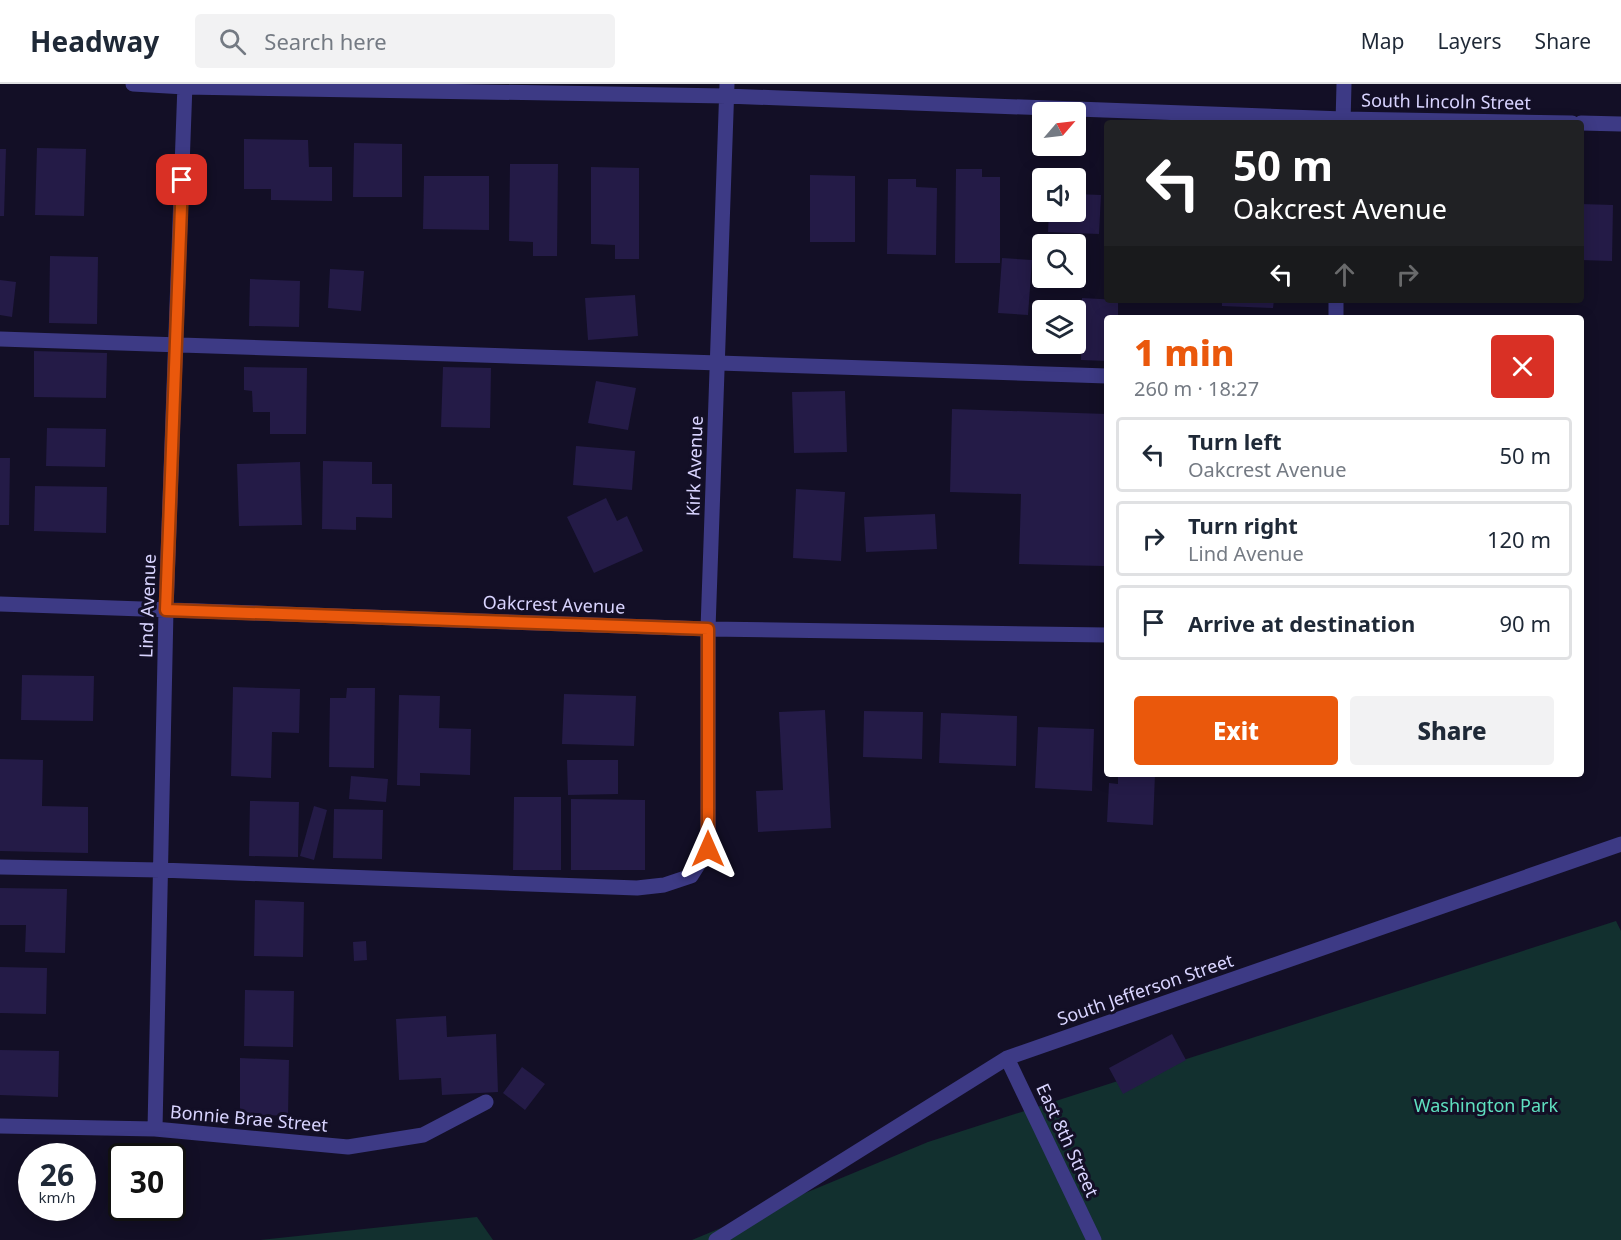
<!DOCTYPE html>
<html lang="en">
<head>
<meta charset="utf-8">
<style>
	:root { --surface:#fff; --page:#f2f2f3; --text:#1f2937; --muted:#747a83; --line:#e0e1e3; --accent:#ea580c }
	body { margin:0; font-family:"Noto Sans",sans-serif; background:var(--page); color:var(--text); height:100vh; display:flex; flex-direction:column; font-size:22px; white-space:nowrap }
	* { box-sizing:border-box; margin:0 }
	p { font-size:20px; color:var(--muted) }
	.icon { flex:none; width:33px; height:33px; fill:none; stroke:currentColor; stroke-width:2; stroke-linecap:round; stroke-linejoin:round }
	.map { position:relative; flex:1; overflow:hidden }
	.sheet { position:absolute; left:1104px; top:231px; width:480px; height:462px; display:flex; flex-direction:column; background:var(--surface); border-radius:6px; box-shadow:0 3px 15px #0003 }
	.sheet>* { flex:none }
	.hud { position:absolute; left:1104px; top:36px; width:480px; height:183px; border-radius:6px; box-shadow:0 3px 15px #0003; background:#202124; color:#fff; overflow:hidden }
	.needle { width:39px; rotate:62deg }
	.controls { position:absolute; left:1032px; top:18px; display:grid; gap:12px }
	.controls a { display:grid; place-items:center; width:54px; height:54px; border-radius:6px; background:var(--surface); box-shadow:0 3px 15px #0003; font-size:30px }
	.speed { position:absolute; left:18px; top:1059px; display:flex; gap:12px; font-size:30px; font-weight:700; text-align:center }
	.speed>* { display:grid; place-content:center; width:78px; height:78px; border-radius:50%; background:var(--surface); box-shadow:0 3px 15px #0003; line-height:1 }
	.speed small { font-size:15px; font-weight:400 }
	.speed .limit { border:3px solid #111; border-radius:9px; background:#fff; color:#111 }
	.pin { position:absolute; display:grid; place-items:center; width:51px; height:51px; color:#fff; margin:-26px; border-radius:12px; box-shadow:0 3px 9px #0006 }
	.me { position:absolute; width:66px; margin:-33px; rotate:0deg; stroke-linejoin:round; filter:drop-shadow(0 0 4px #0008) }
	.turn { display:flex; align-items:center; gap:21px; height:126px; padding:0 30px; font-size:27px }
	.turn .icon { width:78px; height:78px; stroke-width:2.5 }
	.turn b { display:block; font-size:42px; line-height:51px }
	.lanes { display:flex; align-items:center; height:57px; padding:0 30px; background:#0003; justify-content:center; gap:30px; direction:ltr }
	.lanes .off { opacity:.35 }
	.round { display:grid; place-items:center; flex:none; width:63px; height:63px; border-radius:6px; background:var(--page) }
	.summary { display:flex; align-items:center; justify-content:space-between; height:102px; padding:0 30px }
	h1 { font-size:36px; font-weight:800; line-height:45px; color:var(--accent) }
	.action { display:flex; gap:12px; margin-top:auto; padding:12px 30px }
	.action a { flex:1; height:69px; border-radius:6px; background:var(--accent); color:#fff; font-size:24px; font-weight:800; line-height:69px; text-align:center }
	.action a+a { background:var(--page); color:var(--text) }
	ul { padding:0; list-style:none }
	li { display:flex; align-items:center; gap:18px; height:75px; margin:0 12px 9px; padding:0 18px; border:3px solid var(--line); border-radius:6px }
	li div { flex:1 }
	li b { display:block; font-size:22px }
	li em { font-style:normal }
	header { display:flex; align-items:center; gap:36px; box-sizing:border-box; height:84px; padding:0 30px; background:var(--surface); border-bottom:2px solid var(--line) }
	header strong { font-size:28px }
	nav { display:flex; gap:33px; margin-inline-start:auto; font-size:21px }
	.search { width:420px; height:54px; background:var(--page); display:flex; align-items:center; gap:15px; box-sizing:border-box; padding:0 21px; border-radius:6px; color:var(--muted); font-size:22px }
	.map>svg:first-child { display:block }
	.green { fill:#12302f }
	.building { fill:#241b47 }
	.lines { fill:none; stroke-linecap:round; stroke-linejoin:round }
	.minor { stroke:#3d3a85; stroke-width:15 }
	.route-casing { stroke:#983908; stroke-width:15 }
	.route { stroke:#ea580c; stroke-width:10 }
	.labels { text-anchor:middle; dominant-baseline:central; stroke-width:6; stroke-linejoin:round; paint-order:stroke }
	.street-label { font-size:18px; fill:#d9d4ff; stroke:#130f26 }
	.park-label { font-size:18px; fill:#5fe0c0; stroke:#130f26 }
</style>
</head>
<body>
<header>
<strong>Headway</strong>
<div class="search"><svg class="icon" aria-label="search" viewBox="0 0 24 24"><circle cx="10" cy="10" r="6"/><path d="M15 15l6 6"/></svg>Search here</div>
<nav><a>Map</a><a>Layers</a><a>Share</a></nav>
</header>
<div class="map">
<svg width="1621" height="1156" viewBox="0 0 1621 1156">
	<rect width="100%" height="100%" fill="#130f26"/>
	<path class="green" d="M1616 837 1621 847V1156H692L928 1058Z
		M477 1133 493 1156H260Z"/>
	<path class="building" d="M244 55 308 56 309 83H332V117L271 116V105H244Z
		M354 59 402 60V113H353Z
		M37 64 86 65 84 132 35 131Z
		M0 65H6L4 132H0Z
		M510 80H558L557 172H533V158L509 157Z
		M591 83 639 84V175H615V161L591 160Z
		M956 85H982V93H1000V179H955Z
		M810 91 855 92V158H810Z
		M424 92H489V146L423 145Z
		M888 95H916V103L937 104 936 171 887 170Z
		M1076 110 1101 111 1099 150 1048 148 1049 128H1076Z
		M1581 120 1613 121 1612 177 1581 176Z
		M50 172 98 173 97 240 49 239Z
		M1002 174 1032 176 1028 231 998 229Z
		M330 185 364 187 361 227 328 224Z
		M250 195 300 197 299 243 249 242Z
		M0 196 16 198 12 233 0 231Z
		M635 211 638 252 588 256 585 214Z
		M1082 214 1118 216V234H1107V277L1081 276Z
		M1222 216H1274L1273 224 1222 222Z
		M34 267 107 269 106 314 34 313Z
		M244 283 307 284 306 350H270V328H253L252 307 244 306Z
		M443 283 491 284 490 344 441 343Z
		M596 297 636 304 628 346 588 339Z
		M845 307 847 368 794 369 792 308Z
		M952 325 1107 330 1104 482 1019 480 1021 410 950 408Z
		M47 344 106 345 105 383 46 382Z
		M576 362 635 367 632 406 573 401Z
		M0 374H10L9 441H0Z
		M323 377 372 378V400H392V434L356 433V446L322 445Z
		M300 378 302 441 239 442 237 380Z
		M35 402 107 403 106 449 34 447Z
		M796 405 845 408 841 477 793 474Z
		M606 414 617 437 627 432 643 467 594 489 567 433Z
		M935 430 937 465 866 468 864 433Z
		M22 591 94 592 93 637 21 636Z
		M233 603 300 605 299 649 272 648 271 694 231 692Z
		M347 604H375L374 684 329 683 330 614H346Z
		M564 610 636 612 634 662 562 660Z
		M399 611 440 612 439 644 471 645 470 691 420 689V702L397 701Z
		M825 626 831 744 758 748 756 707 783 706 779 628Z
		M864 627 923 628 922 675 863 673Z
		M941 629 1017 632 1016 682 939 679Z
		M1038 643 1094 645 1092 707 1035 704Z
		M0 675 43 676 42 722 88 723V769L0 767Z
		M567 676H618V710L568 711Z
		M1118 690H1155L1153 741 1107 738 1109 699 1118 700Z
		M351 692 388 695 386 718 349 715Z
		M514 713H561V786H513Z
		M571 715 645 716V786H571Z
		M250 717 299 718 298 773 249 772Z
		M314 722 327 726 314 776 300 772Z
		M334 725 383 726 382 775 333 774Z
		M0 804 67 805 65 869 25 868 26 841H0Z
		M255 816 304 818 303 873 254 872Z
		M366 857 367 876 354 877 353 858Z
		M0 883 47 884 46 930 0 929Z
		M245 906 294 907 293 963 244 962Z
		M446 932 447 953 496 950 498 1008 442 1011 441 994 399 996 396 935Z
		M1172 950 1186 976 1123 1010 1109 984Z
		M0 966 59 967 58 1013 0 1011Z
		M240 974 289 976 288 1032 240 1030Z
		M522 983 545 1000 525 1026 503 1009Z"/>
	<g class="lines">
		<path class="minor" d="M133 0 185 3 726 12 1343 35 1572 39
			M1343 39 1344 0
			M1581 39 1621 40
			M1336 234V216
			M0 255 1107 292
			M0 520 708 545 1107 551
			M0 783 160 786 637 804 664 801 691 792 708 765V545L727 0
			M1007 974 1094 1156
			M0 1042 155 1045 348 1063 423 1051 486 1018
			M155 1045 166 526 185 0
			M716 1156 1007 974 1621 760"/>
	</g>
	<g class="lines">
		<defs>
			<path id="route" d="M182 96 166 526 708 545V765"/>
		</defs>
		<use href="#route" class="route-casing"/>
		<use href="#route" class="route"/>
	</g>
	<g class="labels">
		<g class="street-label">
			<text transform="translate(1446 17) rotate(1)">South Lincoln Street</text>
			<text transform="translate(694 382) rotate(-88)">Kirk Avenue</text>
			<text transform="translate(554 520) rotate(2)">Oakcrest Avenue</text>
			<text transform="translate(147 522) rotate(-88)">Lind Avenue</text>
			<text transform="translate(1145 905) rotate(-19)">South Jefferson Street</text>
			<text transform="translate(249 1034) rotate(5)">Bonnie Brae Street</text>
			<text transform="translate(1068 1056) rotate(65)">East 8th Street</text>
		</g>
		<g class="park-label">
			<text x="1486" y="1021">Washington Park</text>
		</g>
	</g>
</svg>
<div class="controls">
<a><svg class="needle" viewBox="-14 -14 28 28"><path d="M0-13l5 13h-10z" fill="#e53935"/><path d="M0 13l5-13h-10z" fill="#747a83"/></svg></a>
<a><svg class="icon" aria-label="sound" viewBox="0 0 24 24"><path d="M4 9h4l5-4v14l-5-4H4zM17 9q2 3 0 6"/></svg></a>
<a><svg class="icon" aria-label="search" viewBox="0 0 24 24"><circle cx="10" cy="10" r="6"/><path d="M15 15l6 6"/></svg></a>
<a><svg class="icon" aria-label="layers" viewBox="0 0 24 24"><path d="M12 4l9 5-9 5-9-5zM3 14l9 5 9-5"/></svg></a>
</div>
<div class="speed"><div>26<small>km/h</small></div><div class="limit">30</div></div>
<div class="pin" style="left:182px;top:96px;background:#d93025"><svg class="icon" aria-label="arrive" viewBox="0 0 24 24"><path d="M6 21V4h12l-3 4 3 4H6"/></svg></div>
<svg class="me" style="left:708px;top:765px" viewBox="-20 -20 40 40"><path d="M0-17L14 15 0 8-14 15z" fill="#ea580c" stroke="#fff" stroke-width="4"/></svg>
<div class="hud">
<div class="turn"><svg class="icon" aria-label="left" viewBox="0 0 24 24"><path d="M17 20v-9H6M10 6l-5 5 5 5"/></svg><div><b>50 m</b>Oakcrest Avenue</div></div>
<div class="lanes"><svg class="icon" aria-label="left" viewBox="0 0 24 24"><path d="M17 20v-9H6M10 6l-5 5 5 5"/></svg><svg class="icon off" aria-label="ahead" viewBox="0 0 24 24"><path d="M12 20V5M6 11l6-6 6 6"/></svg><svg class="icon off" aria-label="right" viewBox="0 0 24 24"><path d="M7 20v-9h11M14 6l5 5-5 5"/></svg></div>
</div>
<section class="sheet">
<div class="summary"><div><h1>1 min</h1><p>260 m · 18:27</p></div><a class="round" style="background:#d93025;color:#fff"><svg class="icon" aria-label="close" viewBox="0 0 24 24"><path d="M6 6l12 12M18 6L6 18"/></svg></a></div>
<ul>
<li><svg class="icon" aria-label="left" viewBox="0 0 24 24"><path d="M17 20v-9H6M10 6l-5 5 5 5"/></svg><div><b>Turn left</b><p>Oakcrest Avenue</p></div><em>50 m</em></li>
<li><svg class="icon" aria-label="right" viewBox="0 0 24 24"><path d="M7 20v-9h11M14 6l5 5-5 5"/></svg><div><b>Turn right</b><p>Lind Avenue</p></div><em>120 m</em></li>
<li><svg class="icon" aria-label="arrive" viewBox="0 0 24 24"><path d="M6 21V4h12l-3 4 3 4H6"/></svg><div><b>Arrive at destination</b></div><em>90 m</em></li>
</ul>
<div class="action"><a>Exit</a><a>Share</a></div>
</section>
</div>
</body>
</html>
